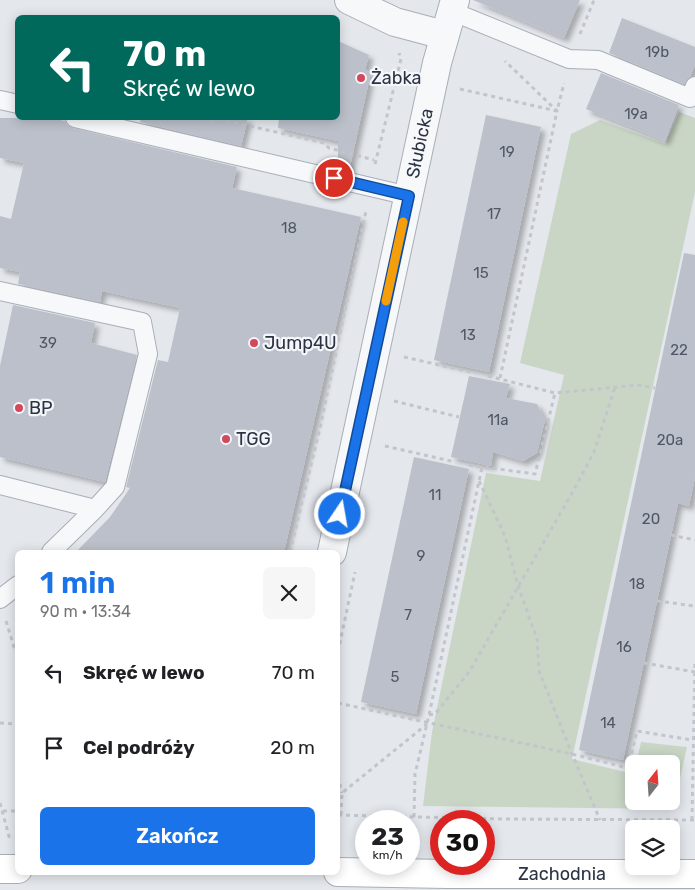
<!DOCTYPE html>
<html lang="pl">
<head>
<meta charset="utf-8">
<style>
	:root { --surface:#fff; --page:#f6f6f6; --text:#202124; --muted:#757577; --accent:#1a73e8 }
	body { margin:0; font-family:Rubik,sans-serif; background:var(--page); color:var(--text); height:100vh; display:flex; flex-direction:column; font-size:19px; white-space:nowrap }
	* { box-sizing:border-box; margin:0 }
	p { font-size:16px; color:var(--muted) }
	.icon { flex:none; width:28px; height:28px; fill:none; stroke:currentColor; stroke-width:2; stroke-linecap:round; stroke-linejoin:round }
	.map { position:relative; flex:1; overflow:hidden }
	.side { position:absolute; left:15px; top:550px; width:325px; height:325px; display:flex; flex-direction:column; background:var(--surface); border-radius:8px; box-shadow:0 2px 12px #0003 }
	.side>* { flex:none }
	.banner { position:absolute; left:15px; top:15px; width:325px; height:105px; border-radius:8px; box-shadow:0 2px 12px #0003; background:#00695c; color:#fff; overflow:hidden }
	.needle { width:32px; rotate:17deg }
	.tools { position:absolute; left:625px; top:755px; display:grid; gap:10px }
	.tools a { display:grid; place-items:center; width:55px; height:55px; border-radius:8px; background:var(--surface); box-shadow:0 2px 12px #0003; font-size:25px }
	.speed { position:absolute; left:355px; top:810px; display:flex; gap:10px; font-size:25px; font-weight:700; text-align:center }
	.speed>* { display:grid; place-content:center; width:65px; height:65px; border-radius:50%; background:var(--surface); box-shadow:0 2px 12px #0003; line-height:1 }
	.speed small { font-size:12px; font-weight:400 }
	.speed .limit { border:8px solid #d22; background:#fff; color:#111 }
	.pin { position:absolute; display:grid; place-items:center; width:42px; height:42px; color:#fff; margin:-21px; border:2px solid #fff; border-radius:50%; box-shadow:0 1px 5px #0007 }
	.me { position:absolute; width:55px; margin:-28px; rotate:12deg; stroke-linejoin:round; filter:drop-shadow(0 0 4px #0008) }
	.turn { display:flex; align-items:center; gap:18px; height:105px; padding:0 25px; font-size:22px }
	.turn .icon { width:65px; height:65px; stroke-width:2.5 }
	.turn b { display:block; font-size:35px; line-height:42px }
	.round { display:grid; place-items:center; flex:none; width:52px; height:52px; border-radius:8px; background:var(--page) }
	.headline { display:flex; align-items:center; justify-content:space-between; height:85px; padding:0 25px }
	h1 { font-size:30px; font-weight:600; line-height:38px; color:var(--accent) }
	.primary-button { display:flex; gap:10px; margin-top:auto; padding:10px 25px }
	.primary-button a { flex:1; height:58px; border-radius:8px; background:var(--accent); color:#fff; font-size:20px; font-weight:600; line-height:58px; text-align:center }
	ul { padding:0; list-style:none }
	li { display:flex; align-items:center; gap:15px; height:75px; padding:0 25px }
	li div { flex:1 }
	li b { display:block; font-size:19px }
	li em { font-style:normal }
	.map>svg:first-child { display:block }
	.green { fill:#c9d6c5 }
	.building { fill:#bbc0ca; filter:url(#shadow) }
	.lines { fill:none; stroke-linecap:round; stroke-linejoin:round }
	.lane-casing { stroke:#a9aeb7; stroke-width:20 }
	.street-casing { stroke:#a9aeb7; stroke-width:30 }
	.secondary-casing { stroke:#a9aeb7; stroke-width:30 }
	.path { stroke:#c2c5cb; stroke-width:3; stroke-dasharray:4 4; stroke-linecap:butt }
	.lane { stroke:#f7f8fa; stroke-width:18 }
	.street { stroke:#f7f8fa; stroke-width:28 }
	.secondary { stroke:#fff; stroke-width:28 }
	.route-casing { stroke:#114b97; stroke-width:12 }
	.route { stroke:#1a73e8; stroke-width:9 }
	.slow { stroke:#f59e0b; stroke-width:9 }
	.poi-dot { fill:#d1495b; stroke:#f4f6f9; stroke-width:2 }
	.labels { text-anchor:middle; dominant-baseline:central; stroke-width:4.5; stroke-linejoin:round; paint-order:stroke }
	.number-label { font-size:15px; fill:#4f5766 }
	.poi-label { font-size:18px; fill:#2b3445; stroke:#f4f6f9; text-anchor:start }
	.street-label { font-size:18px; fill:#2b3445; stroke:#f4f6f9 }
</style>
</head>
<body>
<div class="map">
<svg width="695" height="890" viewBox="0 0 695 890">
	<defs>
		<filter id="shadow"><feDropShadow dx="4.5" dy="4.5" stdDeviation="2.5" flood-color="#0004"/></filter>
	</defs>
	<rect width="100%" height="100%" fill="#e4e7ec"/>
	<path class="green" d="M679 112 695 118V192L572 759 633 774 634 772V801H671V764H636L641 742 687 747 673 809 423 806 432 732 486 473 540 481 564 375 520 363 571 134 600 120 665 144Z"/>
	<path class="building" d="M473 0H580L564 38Z
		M622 18 695 47V65L690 77 684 84 609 53Z
		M338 41 369 55 365 70 371 72 349 171 338 168V141L278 128 279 118H338Z
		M601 73 679 105 665 141 586 109Z
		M486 115 541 127 489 372 434 360Z
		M0 118H51L65 121 67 125 73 128 237 167 232 188 361 217 284 552H76L110 517 130 488 126 487 158 360 168 362 180 308 102 291 100 302 18 284 20 272 0 268V216L11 219 24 163 0 158Z
		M141 118H248L241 146 140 122Z
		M684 253 695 255V477L689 506 678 503 623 760 579 750Z
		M13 305 95 323 91 343 137 355 105 482 0 457V366Z
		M469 376 510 384 506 398 537 404 545 420 537 453 523 461 493 452 491 466 451 457Z
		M414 457 469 469 416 714 361 702Z"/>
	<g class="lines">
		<defs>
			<path id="lane" d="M451 11 569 59 598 60 690 98 695 86
				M0 100 18 104
				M75 118 409 196
				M0 291 142 322 148 354 115 487 95 509 0 485
				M51 552 95 509
				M0 599 18 585"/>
			<g id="street">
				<path d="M349 0 395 22 444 35"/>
				<path id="s1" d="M332 552 437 63 455 0"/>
			</g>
			<g id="secondary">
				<path d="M0 869H18"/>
				<path id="s2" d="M338 872 447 874H695"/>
			</g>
		</defs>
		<use href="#lane" class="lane-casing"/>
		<use href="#street" class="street-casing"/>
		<use href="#secondary" class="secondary-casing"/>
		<path class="path" d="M580 34 594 0
			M460 89 557 111 564 83
			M211 121 219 119 324 143 329 148 374 160
			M375 164 401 59 399 53
			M404 357 475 373
			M488 376 555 393 638 385 655 388
			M500 378 557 111 505 61
			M394 401 459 417
			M385 446 455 462
			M469 465 535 474 555 393
			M479 481 505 536 518 586 537 639 539 671 572 754 600 820
			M671 535 695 540
			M290 552 320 428 366 211
			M657 601 695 606
			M6 621 14 647 18 650
			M338 652 355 572
			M644 663 695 672
			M338 703 572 754 628 768 637 731 692 740
			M429 715 435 714 469 672 571 495 594 452 615 387
			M0 723 18 724
			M338 776 342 793
			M0 803 10 840
			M3 811H18
			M338 815 501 819 695 820
			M341 815 342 793 427 724
			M414 817 415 774 429 715 482 467
			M692 820 695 660"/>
		<use href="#lane" class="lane"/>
		<use href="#street" class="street"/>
		<use href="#secondary" class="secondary"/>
	</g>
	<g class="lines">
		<defs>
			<path id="route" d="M334 178 409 196 340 514"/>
		</defs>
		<use href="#route" class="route-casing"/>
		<use href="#route" class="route"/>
		<path class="slow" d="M386 301 403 222"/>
	</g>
	<g class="poi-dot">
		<circle cx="361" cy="78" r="5"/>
		<circle cx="254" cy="343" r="5"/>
		<circle cx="19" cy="408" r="5"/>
		<circle cx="226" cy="439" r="5"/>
	</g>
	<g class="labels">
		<g class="number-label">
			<text x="657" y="52">19b</text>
			<text x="636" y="114">19a</text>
			<text x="507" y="152">19</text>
			<text x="494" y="214">17</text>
			<text x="289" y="228">18</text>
			<text x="481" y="273">15</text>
			<text x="468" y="335">13</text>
			<text x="48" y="343">39</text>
			<text x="679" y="350">22</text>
			<text x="498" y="420">11a</text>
			<text x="670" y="440">20a</text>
			<text x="435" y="495">11</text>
			<text x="651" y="519">20</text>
			<text x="421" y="556">9</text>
			<text x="637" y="584">18</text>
			<text x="408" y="615">7</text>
			<text x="624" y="647">16</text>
			<text x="395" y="677">5</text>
			<text x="608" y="723">14</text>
		</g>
		<g class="poi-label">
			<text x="371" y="78">Żabka</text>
			<text x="264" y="343">Jump4U</text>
			<text x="29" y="408">BP</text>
			<text x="236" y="439">TGG</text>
		</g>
		<g class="street-label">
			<text stroke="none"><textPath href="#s1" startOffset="418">Słubicka</textPath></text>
			<text stroke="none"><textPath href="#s2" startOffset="224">Zachodnia</textPath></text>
		</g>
	</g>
</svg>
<div class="tools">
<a><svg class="needle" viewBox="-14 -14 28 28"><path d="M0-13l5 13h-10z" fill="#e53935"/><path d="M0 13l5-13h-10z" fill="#757577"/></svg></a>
<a><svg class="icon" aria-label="layers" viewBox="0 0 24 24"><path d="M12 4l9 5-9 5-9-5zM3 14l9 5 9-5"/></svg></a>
</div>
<div class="speed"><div>23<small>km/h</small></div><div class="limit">30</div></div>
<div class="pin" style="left:334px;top:178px;background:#d93025"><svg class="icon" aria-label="arrive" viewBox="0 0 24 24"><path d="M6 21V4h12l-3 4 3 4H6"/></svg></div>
<svg class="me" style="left:340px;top:514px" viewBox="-20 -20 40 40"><circle r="17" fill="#1a73e8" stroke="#fff" stroke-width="3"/><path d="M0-11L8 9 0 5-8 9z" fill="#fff"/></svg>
<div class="banner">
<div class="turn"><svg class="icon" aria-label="left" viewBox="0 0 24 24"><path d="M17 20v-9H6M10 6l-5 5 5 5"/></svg><div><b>70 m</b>Skręć w lewo</div></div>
</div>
<section class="side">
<div class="headline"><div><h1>1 min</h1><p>90 m · 13:34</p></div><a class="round"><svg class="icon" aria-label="close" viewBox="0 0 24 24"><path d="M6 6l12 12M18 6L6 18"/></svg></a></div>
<ul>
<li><svg class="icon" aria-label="left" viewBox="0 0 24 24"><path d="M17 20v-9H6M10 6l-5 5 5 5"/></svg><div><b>Skręć w lewo</b></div><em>70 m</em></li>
<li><svg class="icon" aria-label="arrive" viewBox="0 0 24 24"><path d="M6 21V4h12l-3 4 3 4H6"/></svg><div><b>Cel podróży</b></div><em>20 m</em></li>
</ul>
<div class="primary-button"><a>Zakończ</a></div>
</section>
</div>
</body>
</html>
